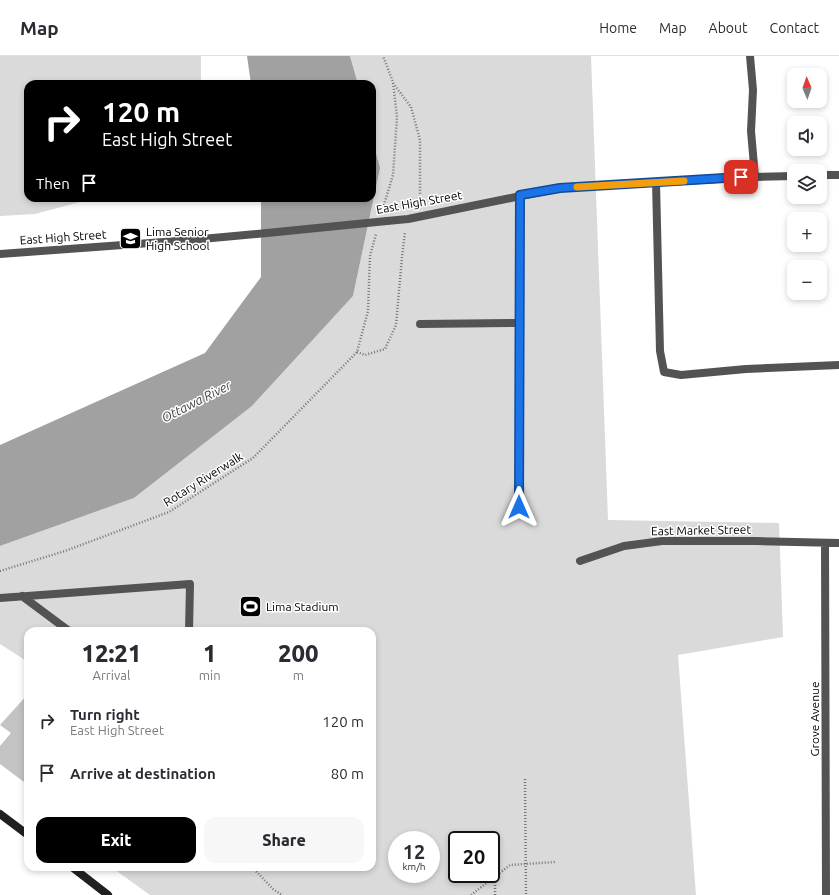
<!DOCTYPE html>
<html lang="en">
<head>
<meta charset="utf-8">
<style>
	:root { --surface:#fff; --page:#f7f7f7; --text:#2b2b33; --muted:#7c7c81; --line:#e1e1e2; --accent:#000 }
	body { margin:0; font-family:Ubuntu,sans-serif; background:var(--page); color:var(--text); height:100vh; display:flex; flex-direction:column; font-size:15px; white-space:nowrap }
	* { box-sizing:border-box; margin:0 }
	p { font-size:13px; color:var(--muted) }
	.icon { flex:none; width:22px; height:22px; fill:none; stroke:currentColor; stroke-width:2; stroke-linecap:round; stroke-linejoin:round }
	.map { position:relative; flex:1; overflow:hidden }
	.panel { position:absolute; left:24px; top:571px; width:352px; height:244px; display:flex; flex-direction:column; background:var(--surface); border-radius:12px; box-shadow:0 2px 6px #0003 }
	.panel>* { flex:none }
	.hud { position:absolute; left:24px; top:24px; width:352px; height:122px; border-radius:12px; box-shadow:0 2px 6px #0003; background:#000; color:#fff; overflow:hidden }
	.needle { width:26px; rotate:358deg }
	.buttons { position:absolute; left:787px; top:12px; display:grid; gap:8px }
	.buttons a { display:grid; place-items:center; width:40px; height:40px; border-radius:8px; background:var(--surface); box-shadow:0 2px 6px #0003; font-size:20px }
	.speed { position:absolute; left:388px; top:775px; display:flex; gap:8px; font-size:20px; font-weight:700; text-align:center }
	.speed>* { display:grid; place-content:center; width:52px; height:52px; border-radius:50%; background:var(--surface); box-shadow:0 2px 6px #0003; line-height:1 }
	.speed small { font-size:10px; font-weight:400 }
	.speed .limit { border:2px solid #111; border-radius:6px; background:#fff; color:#111 }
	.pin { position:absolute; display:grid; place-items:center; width:34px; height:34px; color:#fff; margin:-17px; border-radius:8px; box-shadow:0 2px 6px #0006 }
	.me { position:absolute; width:44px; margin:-22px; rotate:0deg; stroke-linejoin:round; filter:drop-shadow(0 0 3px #0008) }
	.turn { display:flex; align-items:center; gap:14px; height:84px; padding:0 12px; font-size:18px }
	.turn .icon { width:52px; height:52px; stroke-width:2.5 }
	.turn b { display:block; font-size:28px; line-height:34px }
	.then { display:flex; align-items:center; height:38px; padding:0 12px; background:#0003; gap:8px; font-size:15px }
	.eta { display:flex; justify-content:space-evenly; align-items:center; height:68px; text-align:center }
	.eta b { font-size:24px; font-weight:800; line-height:28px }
	.cta { display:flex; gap:8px; margin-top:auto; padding:8px 12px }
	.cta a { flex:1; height:46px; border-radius:12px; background:var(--accent); color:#fff; font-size:16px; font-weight:800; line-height:46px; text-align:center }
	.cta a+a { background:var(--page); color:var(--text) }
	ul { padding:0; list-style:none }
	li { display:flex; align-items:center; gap:12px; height:52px; padding:0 12px }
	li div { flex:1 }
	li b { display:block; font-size:15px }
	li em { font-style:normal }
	header { display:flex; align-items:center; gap:24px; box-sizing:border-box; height:56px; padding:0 20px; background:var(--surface); border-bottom:1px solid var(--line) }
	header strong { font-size:19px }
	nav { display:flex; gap:22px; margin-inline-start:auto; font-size:14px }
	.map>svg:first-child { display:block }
	.green { fill:#dadada; fill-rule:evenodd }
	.water { fill:#a1a1a1 }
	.building { fill:#c3c3c3 }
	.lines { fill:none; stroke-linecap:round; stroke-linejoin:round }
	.path { stroke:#757575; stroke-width:2.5; stroke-dasharray:1 2; stroke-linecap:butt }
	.lane { stroke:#535353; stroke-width:8 }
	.street { stroke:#535353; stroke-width:8 }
	.secondary { stroke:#202020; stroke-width:8 }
	.street-bridge { stroke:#535353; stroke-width:8 }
	.route-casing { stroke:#114b97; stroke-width:10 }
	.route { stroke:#1a73e8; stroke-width:7 }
	.slow { stroke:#f59e0b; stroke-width:7 }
	.labels { text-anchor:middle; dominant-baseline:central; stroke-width:3; stroke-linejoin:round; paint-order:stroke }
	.street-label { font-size:12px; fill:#000; stroke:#fff }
	.poi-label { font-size:12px; fill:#000; stroke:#fff; text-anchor:start }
	.water-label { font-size:13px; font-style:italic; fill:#424242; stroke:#fff }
</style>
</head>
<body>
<header>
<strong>Map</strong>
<nav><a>Home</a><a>Map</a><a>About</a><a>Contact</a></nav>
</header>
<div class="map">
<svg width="839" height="839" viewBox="0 0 839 839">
	<rect width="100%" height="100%" fill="#fff"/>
	<path class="green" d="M0 0H201V28H28V142H95L35 158 0 160Z
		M350 0H591L608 464 779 467 783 581 678 599 696 839H150L111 811H372V575H28V606L0 588V490L134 442 252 350 353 240 380 112 372 82V28H358ZM397 784H431V818H397ZM457 784H491V818H457Z"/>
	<path class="water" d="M247 0H350L358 28H251Z
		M372 82 380 112 353 240 252 350 134 442 0 490V389L205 297 261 221V142H372Z"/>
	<path class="building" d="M28 638V729L0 708V690L11 677 0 669Z"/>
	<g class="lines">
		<path class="path" d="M393 27 411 51 420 84V143L417 148
			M383 152 393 119 397 61 393 26 383 0
			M357 296 365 299 385 293 396 269 402 201 405 176
			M0 515 65 495 169 456 253 402 357 296 368 255 370 200 376 178
			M525 723 526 839
			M252 811 273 833 282 839
			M495 820V839
			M471 839 510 809 555 806"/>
		<path class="lane" d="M750 0 753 34 751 75 755 121
			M656 126 660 295 664 316 681 319 746 313 839 309
			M420 268 520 267
			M519 451 520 139
			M22 540 69 575
			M0 542 190 528 189 575"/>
		<path class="street" d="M820 119H839
			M387 165 408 163 560 132 755 121 794 120
			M0 198 191 184 267 177
			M825 487 826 839
			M580 505 624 490 662 485H756L839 487"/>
		<path class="secondary" d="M0 758 28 779
			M72 811 108 839"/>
		<path class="street-bridge" d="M267 177 387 165"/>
	</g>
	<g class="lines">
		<defs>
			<path id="route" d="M519 451 520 139 560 132 741 121"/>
		</defs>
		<use href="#route" class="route-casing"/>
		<use href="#route" class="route"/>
		<path class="slow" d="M577 131 684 125"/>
	</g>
	<defs>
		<symbol id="school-square" viewBox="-11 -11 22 22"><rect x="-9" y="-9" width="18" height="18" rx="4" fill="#000" stroke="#fff"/><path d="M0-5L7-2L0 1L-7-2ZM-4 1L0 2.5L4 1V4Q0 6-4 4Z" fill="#fff"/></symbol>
		<symbol id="stadium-square" viewBox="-11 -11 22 22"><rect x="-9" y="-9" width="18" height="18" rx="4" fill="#000" stroke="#fff"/><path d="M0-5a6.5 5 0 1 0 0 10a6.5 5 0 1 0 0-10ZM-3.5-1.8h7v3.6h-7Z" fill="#fff"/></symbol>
	</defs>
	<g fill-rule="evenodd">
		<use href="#school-square" x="118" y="170" width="25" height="25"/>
		<use href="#stadium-square" x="238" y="538" width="25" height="25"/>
	</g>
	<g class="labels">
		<g class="street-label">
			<text transform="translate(419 146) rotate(-10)">East High Street</text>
			<text transform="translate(63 181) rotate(-4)">East High Street</text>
			<text transform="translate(203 423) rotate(-32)">Rotary Riverwalk</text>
			<text transform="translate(701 474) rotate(-1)">East Market Street</text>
			<text transform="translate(814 663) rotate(-90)">Grove Avenue</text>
		</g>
		<g class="poi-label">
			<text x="146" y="175">Lima Senior<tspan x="146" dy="14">High School</tspan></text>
			<text x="266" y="550">Lima Stadium</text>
		</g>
		<g class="water-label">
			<text transform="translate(196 345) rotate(-27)">Ottawa River</text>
		</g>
	</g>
</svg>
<div class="buttons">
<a><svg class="needle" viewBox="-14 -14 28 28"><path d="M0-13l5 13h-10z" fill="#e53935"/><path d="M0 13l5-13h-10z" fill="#7c7c81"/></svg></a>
<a><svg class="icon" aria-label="sound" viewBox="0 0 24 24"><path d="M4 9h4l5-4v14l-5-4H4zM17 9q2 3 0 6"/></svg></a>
<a><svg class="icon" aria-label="layers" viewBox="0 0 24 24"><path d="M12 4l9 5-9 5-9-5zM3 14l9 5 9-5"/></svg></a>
<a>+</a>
<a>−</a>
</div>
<div class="speed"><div>12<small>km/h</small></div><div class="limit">20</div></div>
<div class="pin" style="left:741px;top:121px;background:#d93025"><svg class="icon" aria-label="arrive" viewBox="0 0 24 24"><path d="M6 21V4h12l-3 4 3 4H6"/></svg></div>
<svg class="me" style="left:519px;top:451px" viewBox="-20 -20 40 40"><path d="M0-17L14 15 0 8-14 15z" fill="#1a73e8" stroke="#fff" stroke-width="4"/></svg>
<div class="hud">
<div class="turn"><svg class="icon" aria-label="right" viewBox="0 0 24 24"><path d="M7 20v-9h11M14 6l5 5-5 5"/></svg><div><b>120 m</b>East High Street</div></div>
<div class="then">Then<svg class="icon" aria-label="arrive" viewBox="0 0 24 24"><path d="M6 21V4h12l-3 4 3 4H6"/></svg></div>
</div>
<section class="panel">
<div class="eta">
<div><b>12:21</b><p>Arrival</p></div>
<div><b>1</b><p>min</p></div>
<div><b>200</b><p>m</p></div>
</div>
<ul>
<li><svg class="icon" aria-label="right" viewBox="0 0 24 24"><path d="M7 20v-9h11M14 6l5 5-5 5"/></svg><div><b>Turn right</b><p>East High Street</p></div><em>120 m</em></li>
<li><svg class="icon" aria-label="arrive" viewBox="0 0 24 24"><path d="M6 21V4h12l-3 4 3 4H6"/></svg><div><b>Arrive at destination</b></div><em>80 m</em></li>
</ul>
<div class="cta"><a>Exit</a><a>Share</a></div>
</section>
</div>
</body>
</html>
